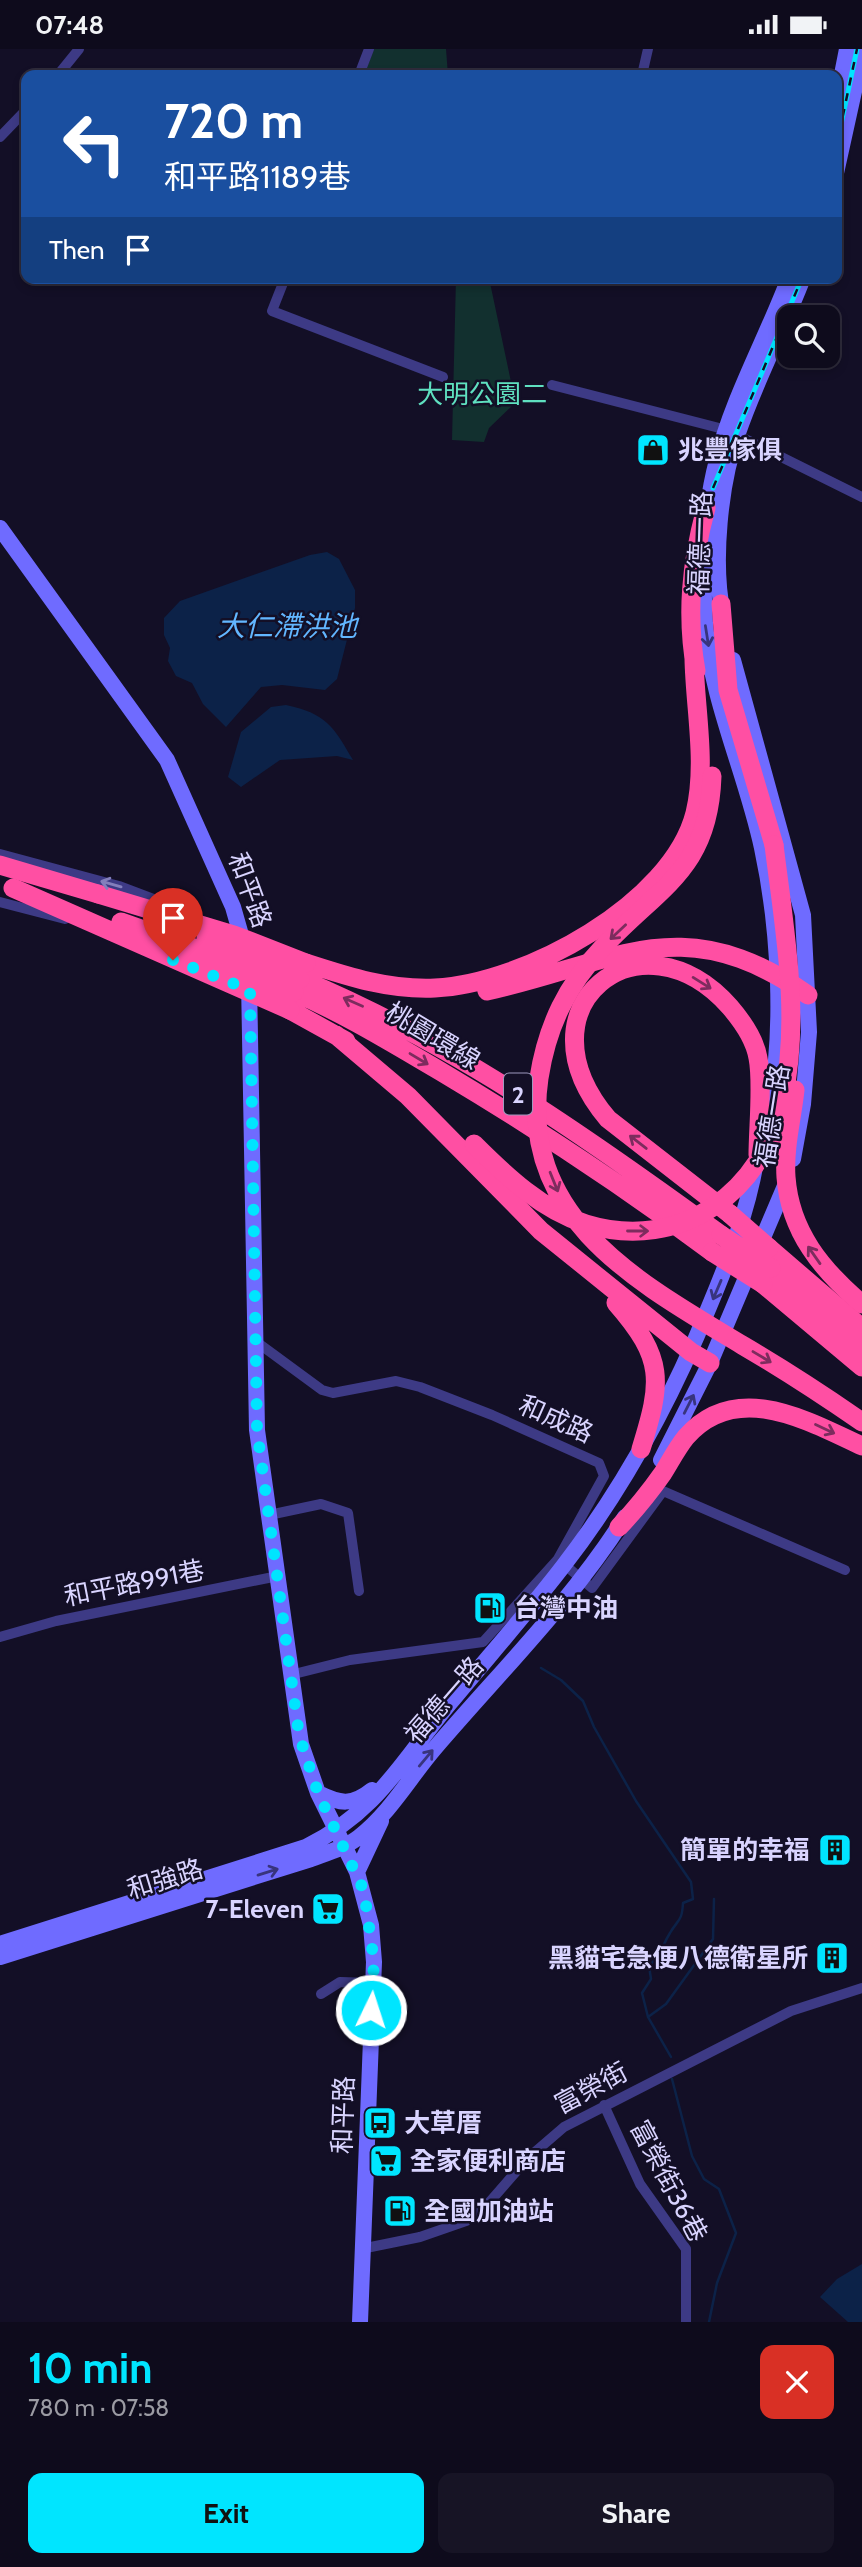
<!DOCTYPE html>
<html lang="en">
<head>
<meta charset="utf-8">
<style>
	:root { --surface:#0e0b1c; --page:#171425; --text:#f1f3f6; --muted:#9b9ba3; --line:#2e2b3b; --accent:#00e5ff }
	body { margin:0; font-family:Cabin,"Noto Sans TC",sans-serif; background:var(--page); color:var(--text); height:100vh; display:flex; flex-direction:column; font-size:26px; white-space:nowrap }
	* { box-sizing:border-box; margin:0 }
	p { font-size:23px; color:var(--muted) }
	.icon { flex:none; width:38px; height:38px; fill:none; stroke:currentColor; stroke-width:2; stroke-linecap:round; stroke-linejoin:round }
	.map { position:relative; height:2273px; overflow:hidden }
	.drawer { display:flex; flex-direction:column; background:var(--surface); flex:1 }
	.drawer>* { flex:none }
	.guide { position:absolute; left:21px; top:21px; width:821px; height:214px; border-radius:14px; box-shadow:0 4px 10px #0003,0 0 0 2px var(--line); background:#1a4fa0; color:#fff; overflow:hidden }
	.controls { position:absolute; left:777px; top:256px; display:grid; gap:14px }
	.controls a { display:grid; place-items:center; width:63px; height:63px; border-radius:14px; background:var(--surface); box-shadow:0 4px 10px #0003,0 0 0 2px var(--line); font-size:35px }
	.pin { position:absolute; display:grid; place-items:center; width:60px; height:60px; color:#fff; margin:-72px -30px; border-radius:50% 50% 50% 0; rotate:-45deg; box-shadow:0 0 7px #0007 }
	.pin .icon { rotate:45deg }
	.me { position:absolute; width:77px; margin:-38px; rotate:4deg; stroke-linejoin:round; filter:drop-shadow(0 0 5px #0008) }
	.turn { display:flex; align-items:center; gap:24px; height:147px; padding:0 28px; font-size:32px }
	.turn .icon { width:91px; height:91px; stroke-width:2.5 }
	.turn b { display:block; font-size:49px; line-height:60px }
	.then { display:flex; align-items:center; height:66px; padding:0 28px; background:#0003; gap:14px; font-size:26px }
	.round { display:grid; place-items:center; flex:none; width:74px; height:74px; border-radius:14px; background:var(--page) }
	.head { display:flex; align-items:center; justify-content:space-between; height:119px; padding:0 28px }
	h1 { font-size:42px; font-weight:700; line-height:52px; color:var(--accent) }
	.cta { display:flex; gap:14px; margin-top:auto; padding:14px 28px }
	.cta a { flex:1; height:80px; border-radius:14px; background:var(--accent); color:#111; font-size:28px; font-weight:700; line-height:80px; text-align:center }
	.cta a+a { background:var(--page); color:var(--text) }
	.status { display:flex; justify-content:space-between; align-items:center; height:49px; padding:0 35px; background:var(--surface); direction:ltr }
	.status svg { height:19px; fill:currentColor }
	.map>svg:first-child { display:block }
	.green { fill:#12302f }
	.water { fill:#0c2248 }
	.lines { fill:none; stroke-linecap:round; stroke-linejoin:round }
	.stream { stroke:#0c2248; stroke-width:2.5 }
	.street { stroke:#3d3a85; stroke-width:10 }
	.secondary { stroke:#6f6bff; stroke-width:16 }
	.highway { stroke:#ff4fa3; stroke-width:19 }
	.rail-casing { stroke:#00e5ff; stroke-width:5 }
	.rail { stroke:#130f26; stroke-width:2.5; stroke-dasharray:8; stroke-linecap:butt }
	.highway-bridge { stroke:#ff4fa3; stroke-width:19 }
	.oneway { stroke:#38347d }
	.oneway2 { stroke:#837fbc }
	.oneway3 { stroke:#7d2c5e }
	.route { stroke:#00e5ff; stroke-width:12; stroke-dasharray:0 21.6 }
	.labels { text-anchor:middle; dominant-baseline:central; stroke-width:5; stroke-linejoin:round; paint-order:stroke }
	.shield { fill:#130f26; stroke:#9e99be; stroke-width:2 }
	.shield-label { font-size:24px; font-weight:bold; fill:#d9d4ff }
	.park-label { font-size:26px; fill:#5fe0c0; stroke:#130f26 }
	.poi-label { font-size:26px; font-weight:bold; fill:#d9d4ff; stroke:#130f26; text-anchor:start }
	.street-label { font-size:26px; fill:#d9d4ff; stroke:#130f26 }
	.water-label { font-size:28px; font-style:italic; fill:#62b6ff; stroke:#130f26 }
</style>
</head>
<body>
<div class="status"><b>07:48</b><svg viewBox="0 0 49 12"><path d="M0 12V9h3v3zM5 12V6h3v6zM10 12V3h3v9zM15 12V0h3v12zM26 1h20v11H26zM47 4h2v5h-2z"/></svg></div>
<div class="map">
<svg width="862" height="2273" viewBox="0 0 862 2273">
	<rect width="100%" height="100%" fill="#130f26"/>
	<path class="green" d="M374 0H446L448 26H364Z
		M456 229H489L514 347V355L489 379 484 393 452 391Z"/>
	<path class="water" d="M327 503 339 510 355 541V559L337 630 325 641 282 636 261 638 226 678 203 655 192 634 176 627 168 612 170 599 164 586V569L180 552 310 506Z
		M286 656C327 665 333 677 353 711L337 707 280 711 241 738 228 728 241 683 271 658Z
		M862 2215V2273H848L820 2248 837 2230Z"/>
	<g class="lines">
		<path class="stream" d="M541 1619 561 1631 583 1652 594 1678 636 1752 691 1833 693 1850 683 1854C682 1873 678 1870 670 1884 661 1898 663 1904 649 1917L651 1930 642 1944 648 1968 671 2008
			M648 1968 666 1955 713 1890 714 1850
			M672 2030 692 2107 704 2130 719 2140 736 2184 717 2234 709 2273"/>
		<path class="street" d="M58 26 79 0
			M359 26 369 0
			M642 26 648 0
			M0 88 26 61
			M285 229 272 262 443 328
			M552 336 727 381 862 448
			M0 805 119 837 185 862
			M0 853 65 870
			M254 1291 322 1341 333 1344 396 1332 420 1338 492 1366 599 1414 604 1427 558 1510 592 1539 663 1442 845 1521
			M269 1466 321 1455 348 1464 359 1542
			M0 1588 56 1572 278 1527
			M290 1626 350 1611 483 1593 558 1510
			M321 1945 340 1933 373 1934
			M604 2056 640 2135 686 2200V2273
			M361 2200 420 2188 466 2172 487 2156 528 2109 564 2078 791 1962 862 1939"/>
		<path class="secondary" d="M836 56 847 0
			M836 124 862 6
			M0 479 167 711 233 858 245 900
			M723 565C712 514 720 433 738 384 756 331 783 281 803 229
			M733 611 803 866 809 983 803 1055 793 1110
			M249 932 257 1381 301 1695 318 1744 357 1823 371 1876 374 1913 360 2273
			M767 1067C786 989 779 878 762 799 746 724 711 652 705 574 702 521 703 463 717 411 733 348 766 290 789 229
			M661 1411 710 1314 787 1132
			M318 1744C340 1755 352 1757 372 1741
			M357 1823 381 1772
			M0 1895 306 1798C378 1762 401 1713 450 1654 488 1608 528 1563 564 1516 625 1437 672 1349 709 1258 729 1210 747 1164 756 1113
			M0 1908 311 1810C327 1804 345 1799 359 1788 390 1764 410 1728 435 1699 499 1624 572 1552 625 1468"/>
		<path class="highway" d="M721 555 728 641 774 796
			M696 622C686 566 691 514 706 459
			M0 816 98 845
			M306 914C349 928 389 941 435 939 524 935 672 855 695 764 707 715 695 660 694 610
			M300 930C452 993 588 1089 721 1186
			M487 942C618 913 681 858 808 946
			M294 943C345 965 392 994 440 1022 534 1078 624 1137 712 1203
			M290 961 346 992
			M336 986 408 1047 541 1182 691 1303 710 1314
			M730 1165 608 1070C513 958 641 857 730 958 742 972 755 991 758 1009 763 1034 758 1079 758 1106
			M769 1199 862 1279
			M771 1219 862 1296
			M763 1235 862 1318
			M616 1254C665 1310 662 1332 641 1400
			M619 1478C635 1461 649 1444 663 1424 670 1413 677 1399 686 1388 736 1331 806 1371 862 1397"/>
		<defs>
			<path id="rail" d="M836 99 857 0
				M713 439 802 229"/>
		</defs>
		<use href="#rail" class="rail-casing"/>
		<use href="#rail" class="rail"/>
		<path class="highway-bridge" d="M712 727C709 821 660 837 603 898 567 936 547 977 539 1029 518 1170 641 1235 742 1296 783 1320 823 1346 862 1373
			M13 839 290 961
			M98 845 234 886 306 914
			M121 873 189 897 294 943
			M206 889 300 930
			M795 1041C792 1069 784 1099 786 1128 790 1183 822 1221 862 1255
			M474 1095C506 1127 542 1161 586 1175 681 1204 764 1142 783 1050 801 967 784 878 774 796
			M730 1165 769 1199
			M721 1186 771 1219
			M712 1203 763 1235"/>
	</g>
	<defs><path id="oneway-shaft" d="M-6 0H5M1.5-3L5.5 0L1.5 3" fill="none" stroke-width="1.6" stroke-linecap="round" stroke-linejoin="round" transform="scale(1.75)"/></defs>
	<g class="oneway">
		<use href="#oneway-shaft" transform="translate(707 587) rotate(81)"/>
		<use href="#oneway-shaft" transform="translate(717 1241) rotate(113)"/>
		<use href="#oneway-shaft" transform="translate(689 1355) rotate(-63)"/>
		<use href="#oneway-shaft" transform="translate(426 1709) rotate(-50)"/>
		<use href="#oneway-shaft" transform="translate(268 1823) rotate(-17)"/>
	</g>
	<use class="oneway2" href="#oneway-shaft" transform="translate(111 835) rotate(-164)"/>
	<g class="oneway3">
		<use href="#oneway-shaft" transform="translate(618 883) rotate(137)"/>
		<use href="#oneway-shaft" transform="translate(702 934) rotate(32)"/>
		<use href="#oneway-shaft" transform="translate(353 953) rotate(-156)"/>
		<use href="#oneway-shaft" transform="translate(419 1010) rotate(31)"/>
		<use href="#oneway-shaft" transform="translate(638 1093) rotate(-142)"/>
		<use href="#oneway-shaft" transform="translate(554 1133) rotate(68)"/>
		<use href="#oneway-shaft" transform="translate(638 1182)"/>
		<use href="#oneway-shaft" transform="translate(814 1206) rotate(-125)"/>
		<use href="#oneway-shaft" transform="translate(762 1308) rotate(31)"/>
		<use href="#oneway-shaft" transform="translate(825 1380) rotate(25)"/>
	</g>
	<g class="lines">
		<path class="route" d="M173 911 250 941 257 1381 299 1686 318 1744 364 1842 374 1913 371 1961"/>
	</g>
	<defs>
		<symbol id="shop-square" viewBox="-11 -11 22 22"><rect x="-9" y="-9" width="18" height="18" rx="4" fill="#00e5ff" stroke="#130f26"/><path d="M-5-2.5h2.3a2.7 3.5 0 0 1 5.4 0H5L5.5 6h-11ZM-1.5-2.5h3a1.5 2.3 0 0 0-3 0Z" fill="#111"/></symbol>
		<symbol id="fuel-square" viewBox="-11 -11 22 22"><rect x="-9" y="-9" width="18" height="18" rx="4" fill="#00e5ff" stroke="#130f26"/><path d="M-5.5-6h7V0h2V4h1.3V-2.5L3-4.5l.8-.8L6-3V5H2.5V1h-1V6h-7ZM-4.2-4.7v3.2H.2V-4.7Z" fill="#111"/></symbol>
		<symbol id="building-square" viewBox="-11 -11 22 22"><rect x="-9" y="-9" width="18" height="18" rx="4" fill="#00e5ff" stroke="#130f26"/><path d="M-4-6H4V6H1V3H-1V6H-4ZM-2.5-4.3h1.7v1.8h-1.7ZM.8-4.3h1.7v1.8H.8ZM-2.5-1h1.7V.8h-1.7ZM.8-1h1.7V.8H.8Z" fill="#111"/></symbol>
		<symbol id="supermarket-square" viewBox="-11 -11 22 22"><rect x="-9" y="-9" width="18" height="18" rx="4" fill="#00e5ff" stroke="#130f26"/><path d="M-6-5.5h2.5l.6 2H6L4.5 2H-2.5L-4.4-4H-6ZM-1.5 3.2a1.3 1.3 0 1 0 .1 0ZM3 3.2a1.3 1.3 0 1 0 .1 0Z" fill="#111"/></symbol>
		<symbol id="bus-square" viewBox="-11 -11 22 22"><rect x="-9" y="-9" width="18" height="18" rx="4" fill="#00e5ff" stroke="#130f26"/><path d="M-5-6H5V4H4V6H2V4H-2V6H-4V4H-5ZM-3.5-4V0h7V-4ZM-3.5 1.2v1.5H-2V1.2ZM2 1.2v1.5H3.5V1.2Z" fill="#111"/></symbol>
	</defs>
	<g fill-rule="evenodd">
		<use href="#shop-square" x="634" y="382" width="38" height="38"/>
		<use href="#fuel-square" x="471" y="1540" width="38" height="38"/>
		<use href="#building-square" x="816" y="1782" width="38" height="38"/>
		<use href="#supermarket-square" x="309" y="1841" width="38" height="38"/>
		<use href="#building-square" x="813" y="1890" width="38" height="38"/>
		<use href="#bus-square" x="361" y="2055" width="38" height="38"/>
		<use href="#supermarket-square" x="367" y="2093" width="38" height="38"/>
		<use href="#fuel-square" x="381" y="2143" width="38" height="38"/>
	</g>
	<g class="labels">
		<rect class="shield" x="504" y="1024.5" width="28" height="41" rx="5"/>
		<g class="shield-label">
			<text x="518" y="1045">2</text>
		</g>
		<g class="park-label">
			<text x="482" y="345">大明公園二</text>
		</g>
		<g class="poi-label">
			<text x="678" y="401">兆豐傢俱</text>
			<text x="514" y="1559">台灣中油</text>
			<text x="810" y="1801" text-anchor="end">簡單的幸福</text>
			<text x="304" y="1860" text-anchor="end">7-Eleven</text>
			<text x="808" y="1909" text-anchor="end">黑貓宅急便八德衛星所</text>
			<text x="404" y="2074">大草厝</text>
			<text x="410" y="2112">全家便利商店</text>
			<text x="424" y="2162">全國加油站</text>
		</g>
		<g class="street-label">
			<text transform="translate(700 494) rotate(-88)">福德一路</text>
			<text transform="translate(250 841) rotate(70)">和平路</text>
			<text transform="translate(433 987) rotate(31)">桃園環線</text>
			<text transform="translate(772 1067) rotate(-81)">福德一路</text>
			<text transform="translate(556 1370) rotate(24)">和成路</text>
			<text transform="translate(134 1534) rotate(-11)">和平路991巷</text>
			<text transform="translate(444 1651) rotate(-49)">福德一路</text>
			<text transform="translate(165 1830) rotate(-17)">和強路</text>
			<text transform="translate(591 2039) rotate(-28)">富榮街</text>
			<text transform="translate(343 2066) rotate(-88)">和平路</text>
			<text transform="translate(669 2132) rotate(62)">富榮街36巷</text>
		</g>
		<g class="water-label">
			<text x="287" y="577">大仁滯洪池</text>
		</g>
	</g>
</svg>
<div class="controls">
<a><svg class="icon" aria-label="search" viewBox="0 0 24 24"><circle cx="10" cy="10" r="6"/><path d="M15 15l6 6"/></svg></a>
</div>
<div class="pin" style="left:173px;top:911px;background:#d93025"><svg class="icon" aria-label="arrive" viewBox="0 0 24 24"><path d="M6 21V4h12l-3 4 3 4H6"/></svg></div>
<svg class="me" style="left:371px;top:1961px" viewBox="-20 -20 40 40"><circle r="17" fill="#00e5ff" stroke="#fff" stroke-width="3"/><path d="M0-11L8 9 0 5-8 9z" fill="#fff"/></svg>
<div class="guide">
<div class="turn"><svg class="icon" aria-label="left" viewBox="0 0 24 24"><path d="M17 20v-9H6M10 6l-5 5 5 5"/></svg><div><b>720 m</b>和平路1189巷</div></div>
<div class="then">Then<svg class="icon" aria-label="arrive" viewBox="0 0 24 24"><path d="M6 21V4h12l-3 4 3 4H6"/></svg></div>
</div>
</div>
<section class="drawer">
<div class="head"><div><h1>10 min</h1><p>780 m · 07:58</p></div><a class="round" style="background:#d93025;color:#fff"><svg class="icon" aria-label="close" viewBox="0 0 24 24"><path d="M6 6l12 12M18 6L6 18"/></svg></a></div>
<div class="cta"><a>Exit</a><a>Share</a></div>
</section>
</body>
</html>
